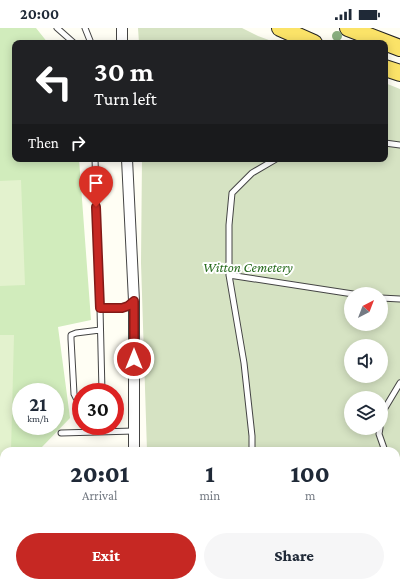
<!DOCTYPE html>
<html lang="en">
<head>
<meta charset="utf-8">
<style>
	:root { --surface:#fff; --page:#f6f6f7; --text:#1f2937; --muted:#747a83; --accent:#c62823 }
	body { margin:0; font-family:"Crimson Pro",serif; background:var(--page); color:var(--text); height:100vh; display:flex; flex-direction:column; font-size:15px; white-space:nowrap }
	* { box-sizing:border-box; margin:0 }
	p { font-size:13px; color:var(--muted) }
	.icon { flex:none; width:22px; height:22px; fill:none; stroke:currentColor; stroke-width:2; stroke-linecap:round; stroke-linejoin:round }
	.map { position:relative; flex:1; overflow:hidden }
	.panel { position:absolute; left:0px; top:419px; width:400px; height:140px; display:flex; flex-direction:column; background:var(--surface); border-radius:12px 12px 0 0; box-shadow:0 2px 10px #0003 }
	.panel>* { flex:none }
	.guide { position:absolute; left:12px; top:12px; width:376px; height:122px; border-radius:8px; box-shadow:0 2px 10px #0003; background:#202124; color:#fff; overflow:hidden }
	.needle { width:26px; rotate:42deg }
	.tools { position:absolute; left:344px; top:259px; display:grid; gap:8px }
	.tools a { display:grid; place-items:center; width:44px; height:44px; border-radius:50%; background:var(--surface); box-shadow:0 2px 10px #0003; font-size:20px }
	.speed { position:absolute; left:12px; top:355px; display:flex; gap:8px; font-size:20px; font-weight:700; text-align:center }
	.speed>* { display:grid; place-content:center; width:52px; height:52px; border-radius:50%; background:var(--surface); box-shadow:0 2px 10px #0003; line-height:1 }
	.speed small { font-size:10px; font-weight:400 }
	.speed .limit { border:6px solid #d22; background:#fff; color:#111 }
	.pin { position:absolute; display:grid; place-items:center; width:34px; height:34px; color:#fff; margin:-41px -17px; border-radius:50% 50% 50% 0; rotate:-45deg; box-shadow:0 0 4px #0007 }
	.pin .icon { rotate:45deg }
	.me { position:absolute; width:44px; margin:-22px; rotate:0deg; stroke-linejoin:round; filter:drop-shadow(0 0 3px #0008) }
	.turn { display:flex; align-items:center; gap:14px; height:84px; padding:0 16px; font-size:18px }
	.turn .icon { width:52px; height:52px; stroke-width:2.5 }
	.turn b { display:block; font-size:28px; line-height:34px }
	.then { display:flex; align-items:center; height:38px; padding:0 16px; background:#0003; gap:8px; font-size:15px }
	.eta { display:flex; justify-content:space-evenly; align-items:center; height:68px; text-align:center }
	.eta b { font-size:24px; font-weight:800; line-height:28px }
	.cta { display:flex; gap:8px; margin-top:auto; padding:8px 16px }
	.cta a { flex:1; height:46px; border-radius:24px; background:var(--accent); color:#fff; font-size:16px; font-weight:800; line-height:46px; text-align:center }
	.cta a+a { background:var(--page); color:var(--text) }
	.status { display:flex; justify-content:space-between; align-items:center; height:28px; padding:0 20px; background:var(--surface); direction:ltr }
	.status svg { height:11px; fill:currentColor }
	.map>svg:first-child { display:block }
	.green { fill:#d1ecbc; fill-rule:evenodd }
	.cemetery { fill:#d6e3c3; fill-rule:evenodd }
	.pitch { fill:#e3f2ce }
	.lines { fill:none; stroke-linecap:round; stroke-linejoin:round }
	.service-casing { stroke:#444; stroke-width:7 }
	.minor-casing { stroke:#444; stroke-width:12 }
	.primary-casing { stroke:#222; stroke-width:18 }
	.service { stroke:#fff; stroke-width:5 }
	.minor { stroke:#fff; stroke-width:10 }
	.primary { stroke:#fbe368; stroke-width:16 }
	.tree { fill:#89ae7e }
	.route-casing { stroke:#811a17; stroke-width:10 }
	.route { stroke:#c62823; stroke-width:7 }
	.labels { text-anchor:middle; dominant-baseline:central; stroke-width:4; stroke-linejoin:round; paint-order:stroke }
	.park-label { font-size:14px; font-style:italic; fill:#286c1e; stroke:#fff }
</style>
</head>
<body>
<div class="status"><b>20:00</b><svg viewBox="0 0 49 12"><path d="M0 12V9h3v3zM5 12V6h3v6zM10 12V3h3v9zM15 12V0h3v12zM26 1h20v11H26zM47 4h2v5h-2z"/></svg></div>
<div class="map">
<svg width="400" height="559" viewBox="0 0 400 559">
	<rect width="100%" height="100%" fill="#fffef4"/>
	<path class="green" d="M0 0H36L48 15H15V131H79L91 292 58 299 70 390 41 420V423H4V555H118L119 559H0ZM21 364H55V398H21Z"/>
	<path class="cemetery" d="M138 0H242L258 8 277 15H139Z
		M385 55 400 61V559H146V555H396V423H147L141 235 142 131H385ZM351 266H381V296H351ZM351 318H381V348H351ZM351 370H381V400H351Z"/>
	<path class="pitch" d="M21 152 25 257 0 258V153Z
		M0 307H14L11 423H4V516H0Z
		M0 535H4V555H100V559H0Z"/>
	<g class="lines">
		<defs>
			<path id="service" d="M57 0 74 15
				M85 0 91 15
				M385 115 400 117
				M95 131 100 280
				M229 247 353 266
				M381 270 400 271
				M102 364 100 280C112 280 124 282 133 274
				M81 371 76 370 74 366 71 311V307L76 305 100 302
				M381 390 382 385 400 355
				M380 400 379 406 385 423
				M61 405 134 403
				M252 423V408L244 335 229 247V197L232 165 252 145 276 131
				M396 444 400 451
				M239 559 240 555"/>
			<path id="minor" d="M122 0V15
				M127 131 134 273V423
				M130 559V555"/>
			<path id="primary" d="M280 0 314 15
				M348 0 400 20
				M385 40 400 45"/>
		</defs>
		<use href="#service" class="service-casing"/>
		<use href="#minor" class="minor-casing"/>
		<use href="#primary" class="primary-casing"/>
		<use href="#service" class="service"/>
		<use href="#minor" class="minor"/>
		<use href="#primary" class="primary"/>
	</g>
	<circle class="tree" cx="337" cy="8" r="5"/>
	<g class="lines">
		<defs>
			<path id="route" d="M96 179 100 280H122L128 278 134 273V331"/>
		</defs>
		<use href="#route" class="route-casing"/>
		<use href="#route" class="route"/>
	</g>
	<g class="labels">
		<g class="park-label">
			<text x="248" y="239">Witton Cemetery</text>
		</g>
	</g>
</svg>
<div class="tools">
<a><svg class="needle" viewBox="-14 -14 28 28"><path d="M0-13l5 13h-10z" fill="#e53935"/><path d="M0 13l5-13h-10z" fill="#747a83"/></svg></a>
<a><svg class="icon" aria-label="sound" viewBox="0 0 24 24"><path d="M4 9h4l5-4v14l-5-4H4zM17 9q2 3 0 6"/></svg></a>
<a><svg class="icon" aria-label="layers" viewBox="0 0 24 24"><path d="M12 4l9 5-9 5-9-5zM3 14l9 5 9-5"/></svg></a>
</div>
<div class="speed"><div>21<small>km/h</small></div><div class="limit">30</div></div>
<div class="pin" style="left:96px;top:179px;background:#d93025"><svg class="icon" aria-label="arrive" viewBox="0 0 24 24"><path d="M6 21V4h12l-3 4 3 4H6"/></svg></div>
<svg class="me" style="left:134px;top:331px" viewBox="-20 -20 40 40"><circle r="17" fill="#c62823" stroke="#fff" stroke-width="3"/><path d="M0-11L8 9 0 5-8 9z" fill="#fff"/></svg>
<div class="guide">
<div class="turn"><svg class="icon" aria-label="left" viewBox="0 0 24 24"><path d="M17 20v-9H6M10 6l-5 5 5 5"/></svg><div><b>30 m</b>Turn left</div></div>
<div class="then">Then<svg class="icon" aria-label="right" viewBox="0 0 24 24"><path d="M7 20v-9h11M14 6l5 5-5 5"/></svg></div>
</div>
<section class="panel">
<div class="eta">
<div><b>20:01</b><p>Arrival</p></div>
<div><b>1</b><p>min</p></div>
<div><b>100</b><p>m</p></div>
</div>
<div class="cta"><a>Exit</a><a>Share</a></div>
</section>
</div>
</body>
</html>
